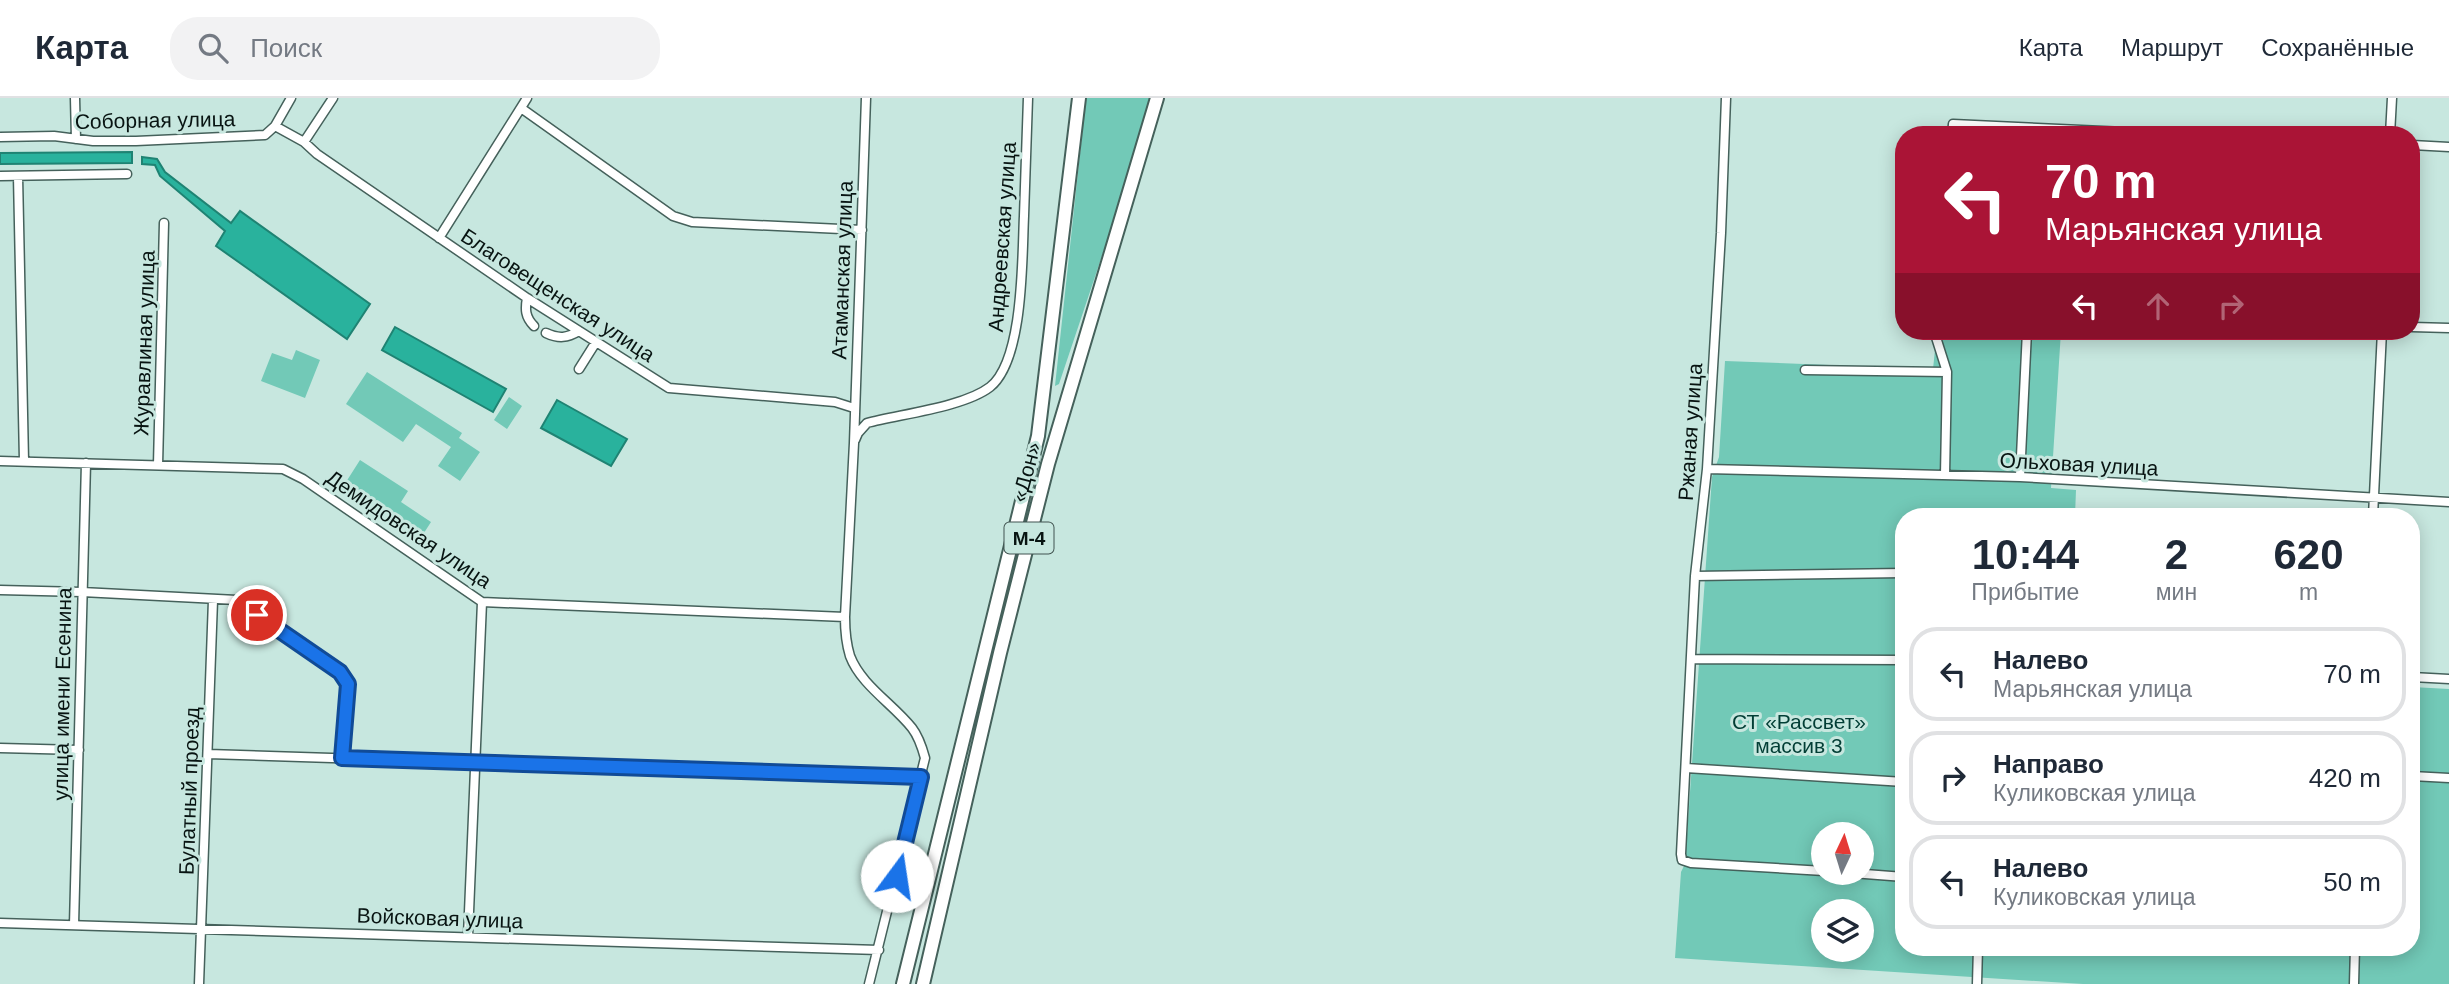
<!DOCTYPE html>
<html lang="ru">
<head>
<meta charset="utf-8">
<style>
	:root { --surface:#fff; --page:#f2f2f3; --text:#1f2937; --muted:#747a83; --line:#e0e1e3 }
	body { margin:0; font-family:Helvetica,sans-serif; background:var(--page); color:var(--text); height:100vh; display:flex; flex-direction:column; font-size:26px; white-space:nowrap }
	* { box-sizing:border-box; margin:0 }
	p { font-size:23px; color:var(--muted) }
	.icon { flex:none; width:38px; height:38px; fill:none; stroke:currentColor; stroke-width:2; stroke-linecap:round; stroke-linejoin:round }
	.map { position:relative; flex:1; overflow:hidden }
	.sheet { position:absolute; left:1895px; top:410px; width:525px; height:448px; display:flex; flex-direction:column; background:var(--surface); border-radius:28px; box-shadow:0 4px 18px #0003 }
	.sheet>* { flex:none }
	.top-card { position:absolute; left:1895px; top:28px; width:525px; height:214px; border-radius:28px; box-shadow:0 4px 18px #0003; background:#aa1436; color:#fff; overflow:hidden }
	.needle { width:46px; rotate:4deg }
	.fabs { position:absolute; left:1811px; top:724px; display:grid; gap:14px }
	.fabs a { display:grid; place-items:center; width:63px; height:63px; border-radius:50%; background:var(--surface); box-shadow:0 4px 18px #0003; font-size:35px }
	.pin { position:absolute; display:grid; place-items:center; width:60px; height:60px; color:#fff; margin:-30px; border:4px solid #fff; border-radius:50%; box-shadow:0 2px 7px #0007 }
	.me { position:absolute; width:77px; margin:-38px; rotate:14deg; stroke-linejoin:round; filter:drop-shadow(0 0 5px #0008) }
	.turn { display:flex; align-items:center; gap:24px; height:147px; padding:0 35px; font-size:32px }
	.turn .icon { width:91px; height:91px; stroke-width:2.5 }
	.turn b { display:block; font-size:49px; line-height:60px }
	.lanes { display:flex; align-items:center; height:66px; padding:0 35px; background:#0003; justify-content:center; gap:35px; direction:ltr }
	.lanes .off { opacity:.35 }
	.eta { display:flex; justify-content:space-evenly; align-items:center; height:119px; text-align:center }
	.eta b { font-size:42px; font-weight:700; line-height:49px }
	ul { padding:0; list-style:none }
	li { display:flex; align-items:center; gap:21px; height:94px; margin:0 14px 10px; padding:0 21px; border:4px solid var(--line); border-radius:28px }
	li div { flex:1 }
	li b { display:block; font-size:26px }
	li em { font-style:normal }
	header { display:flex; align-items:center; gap:42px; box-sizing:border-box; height:98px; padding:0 35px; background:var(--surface); border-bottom:2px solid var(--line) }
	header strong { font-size:33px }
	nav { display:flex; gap:38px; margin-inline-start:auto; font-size:24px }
	.search { width:490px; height:63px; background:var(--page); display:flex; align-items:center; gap:18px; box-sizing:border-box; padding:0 24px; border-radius:28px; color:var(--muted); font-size:26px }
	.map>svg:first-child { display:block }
	.green { fill:#72c9b7; fill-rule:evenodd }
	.water { fill:#29b29d; stroke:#1f8373; stroke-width:2 }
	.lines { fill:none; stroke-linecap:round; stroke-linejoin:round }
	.minor-casing { stroke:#45615b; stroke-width:11 }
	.trunk-casing { stroke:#45615b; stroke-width:16 }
	.minor { stroke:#fff; stroke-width:8 }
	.trunk { stroke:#fff; stroke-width:12 }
	.route-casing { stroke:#114b97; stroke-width:18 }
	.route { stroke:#1a73e8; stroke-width:12 }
	.labels { text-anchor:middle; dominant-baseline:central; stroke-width:6; stroke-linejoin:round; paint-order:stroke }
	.shield { fill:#c7e7df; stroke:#415350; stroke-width:2 }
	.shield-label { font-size:19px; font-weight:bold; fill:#081412 }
	.street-label { font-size:21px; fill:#081412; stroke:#c7e7df }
	.park-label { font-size:21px; fill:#023e35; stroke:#c7e7df }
</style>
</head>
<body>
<header>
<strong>Карта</strong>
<div class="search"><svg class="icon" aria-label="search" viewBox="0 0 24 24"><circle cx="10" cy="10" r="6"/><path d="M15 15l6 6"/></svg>Поиск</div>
<nav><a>Карта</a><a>Маршрут</a><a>Сохранённые</a></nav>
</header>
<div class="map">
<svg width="2449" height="886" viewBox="0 0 2449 886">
	<rect width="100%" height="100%" fill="#c7e7df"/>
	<path class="green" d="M1086 0H1155L1059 286 1055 288Z
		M1937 233H2061L2051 390 2076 392 2075 418H1904V849H2412V589L2449 591V886H2083L1675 860 1681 774 1685 766 1712 379 1719 359 1725 263 1933 271ZM1824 737H1862V775H1824ZM1824 814H1862V852H1824Z
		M296 252 320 262 305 300 261 283 272 255 292 262Z
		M367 274 462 335 459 340 480 354 460 383 438 368 451 349 416 326 403 344 346 306Z
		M509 299 522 308 507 331 494 322Z
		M360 362 408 393 401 404 431 424 420 441 390 420 392 416 346 384Z"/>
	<path class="water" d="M132 54V65L0 66V55Z
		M142 59 157 61 165 74 231 125 240 113 370 206 347 241 216 148 225 133 160 78 155 67 142 66Z
		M395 229 506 291 493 314 382 252Z
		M557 302 627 341 611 368 541 330Z"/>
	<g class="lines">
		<defs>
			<path id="minor" d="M75 0 76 41
				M866 0 854 345 845 519C845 532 846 545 850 558 861 587 893 606 912 630 919 639 922 649 925 660L869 886
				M1726 0 1721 135 1707 371 1695 478 1681 756 1682 762 1691 765 1824 773
				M521 10 673 118 692 124 862 132
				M275 28 304 44 317 56 527 200 669 290 835 304 854 310
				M1952 37 1953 26 2191 37
				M2390 37 2392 0
				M0 39 54 38 93 43H136L265 37 275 28 291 0
				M304 44 333 0
				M2412 47 2449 49
				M0 78 127 76
				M18 78 24 363
				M439 140 527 0
				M527 200C525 211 525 219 534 228
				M2412 229 2449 230
				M1934 233 1947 274 1945 377
				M546 235C559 241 567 240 579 233
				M579 271 596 244
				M1805 272 1947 274
				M855 342 858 335 867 325C901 316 964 309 990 289 1024 262 1022 159 1024 118 1025 79 1027 39 1028 0
				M0 363 283 371 303 381 482 504 845 519
				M158 367 164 125
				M1707 371 2020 379 2449 404
				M2020 379 2027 233
				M2373 418 2382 233
				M1695 478 1904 475
				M0 492 82 494 237 502 340 574 348 586 342 660
				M1691 561 1904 562
				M2412 579 2449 581
				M0 650 79 652
				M208 656 921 679
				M1686 670 1904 684
				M2412 678 2449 680
				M1852 775 1904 779
				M0 825 879 852
				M74 827 86 365
				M468 838 482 504
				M199 886 213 502
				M1977 886 1978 849
				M2354 886 2355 849"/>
			<path id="trunk" d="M903 886 1038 338 1079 0
				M923 886 1000 555 1048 366 1157 0"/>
		</defs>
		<use href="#minor" class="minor-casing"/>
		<use href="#trunk" class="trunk-casing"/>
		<use href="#minor" class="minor"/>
		<use href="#trunk" class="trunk"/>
	</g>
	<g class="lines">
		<defs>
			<path id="route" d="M257 517 340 574 348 586 342 660 921 679 897 778"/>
		</defs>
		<use href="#route" class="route-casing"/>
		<use href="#route" class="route"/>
	</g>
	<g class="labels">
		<rect class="shield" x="1004.5" y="424.5" width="49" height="31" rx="5"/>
		<g class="shield-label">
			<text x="1029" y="440">М-4</text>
		</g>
		<g class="street-label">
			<text transform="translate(155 22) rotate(-1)">Соборная улица</text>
			<text transform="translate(1002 139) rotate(-86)">Андреевская улица</text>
			<text transform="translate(842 172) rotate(-88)">Атаманская улица</text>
			<text transform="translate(558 197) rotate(33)">Благовещенская улица</text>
			<text transform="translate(144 245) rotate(-88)">Журавлиная улица</text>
			<text transform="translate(1690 334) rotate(-86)">Ржаная улица</text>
			<text transform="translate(2079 366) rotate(3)">Ольховая улица</text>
			<text transform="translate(1026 374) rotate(-75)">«Дон»</text>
			<text transform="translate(409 431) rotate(34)">Демидовская улица</text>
			<text transform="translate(62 596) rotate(-89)">улица имени Есенина</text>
			<text transform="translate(189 693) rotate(-88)">Булатный проезд</text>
			<text transform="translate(440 820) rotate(2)">Войсковая улица</text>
		</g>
		<g class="park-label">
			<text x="1799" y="623">СТ «Рассвет»<tspan x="1799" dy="24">массив 3</tspan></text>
		</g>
	</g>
</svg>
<div class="fabs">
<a><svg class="needle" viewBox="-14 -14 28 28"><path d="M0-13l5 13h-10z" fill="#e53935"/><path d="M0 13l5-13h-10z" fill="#747a83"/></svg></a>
<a><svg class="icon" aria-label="layers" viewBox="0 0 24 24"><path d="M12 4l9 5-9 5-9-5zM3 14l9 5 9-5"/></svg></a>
</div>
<div class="pin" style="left:257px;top:517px;background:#d93025"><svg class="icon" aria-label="arrive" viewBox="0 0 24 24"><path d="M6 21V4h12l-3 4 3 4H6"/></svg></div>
<svg class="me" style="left:897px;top:778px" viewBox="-20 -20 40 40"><circle r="19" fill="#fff"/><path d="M0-13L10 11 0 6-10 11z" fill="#1a73e8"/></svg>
<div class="top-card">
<div class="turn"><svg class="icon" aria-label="left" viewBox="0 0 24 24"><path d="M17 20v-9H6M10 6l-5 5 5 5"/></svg><div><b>70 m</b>Марьянская улица</div></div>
<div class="lanes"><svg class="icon" aria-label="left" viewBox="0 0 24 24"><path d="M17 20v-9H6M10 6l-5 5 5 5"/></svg><svg class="icon off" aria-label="ahead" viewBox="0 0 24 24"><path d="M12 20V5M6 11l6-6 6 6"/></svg><svg class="icon off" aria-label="right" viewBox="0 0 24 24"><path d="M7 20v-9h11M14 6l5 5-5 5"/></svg></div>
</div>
<section class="sheet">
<div class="eta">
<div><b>10:44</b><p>Прибытие</p></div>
<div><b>2</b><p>мин</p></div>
<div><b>620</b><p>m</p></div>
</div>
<ul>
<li><svg class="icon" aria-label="left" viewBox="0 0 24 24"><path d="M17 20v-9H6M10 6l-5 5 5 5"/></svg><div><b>Налево</b><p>Марьянская улица</p></div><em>70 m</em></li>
<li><svg class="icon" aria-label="right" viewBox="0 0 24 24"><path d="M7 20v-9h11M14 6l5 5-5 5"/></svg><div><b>Направо</b><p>Куликовская улица</p></div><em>420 m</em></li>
<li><svg class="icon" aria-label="left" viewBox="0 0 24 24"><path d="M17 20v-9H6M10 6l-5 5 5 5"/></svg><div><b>Налево</b><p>Куликовская улица</p></div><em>50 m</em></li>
</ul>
</section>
</div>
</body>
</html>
